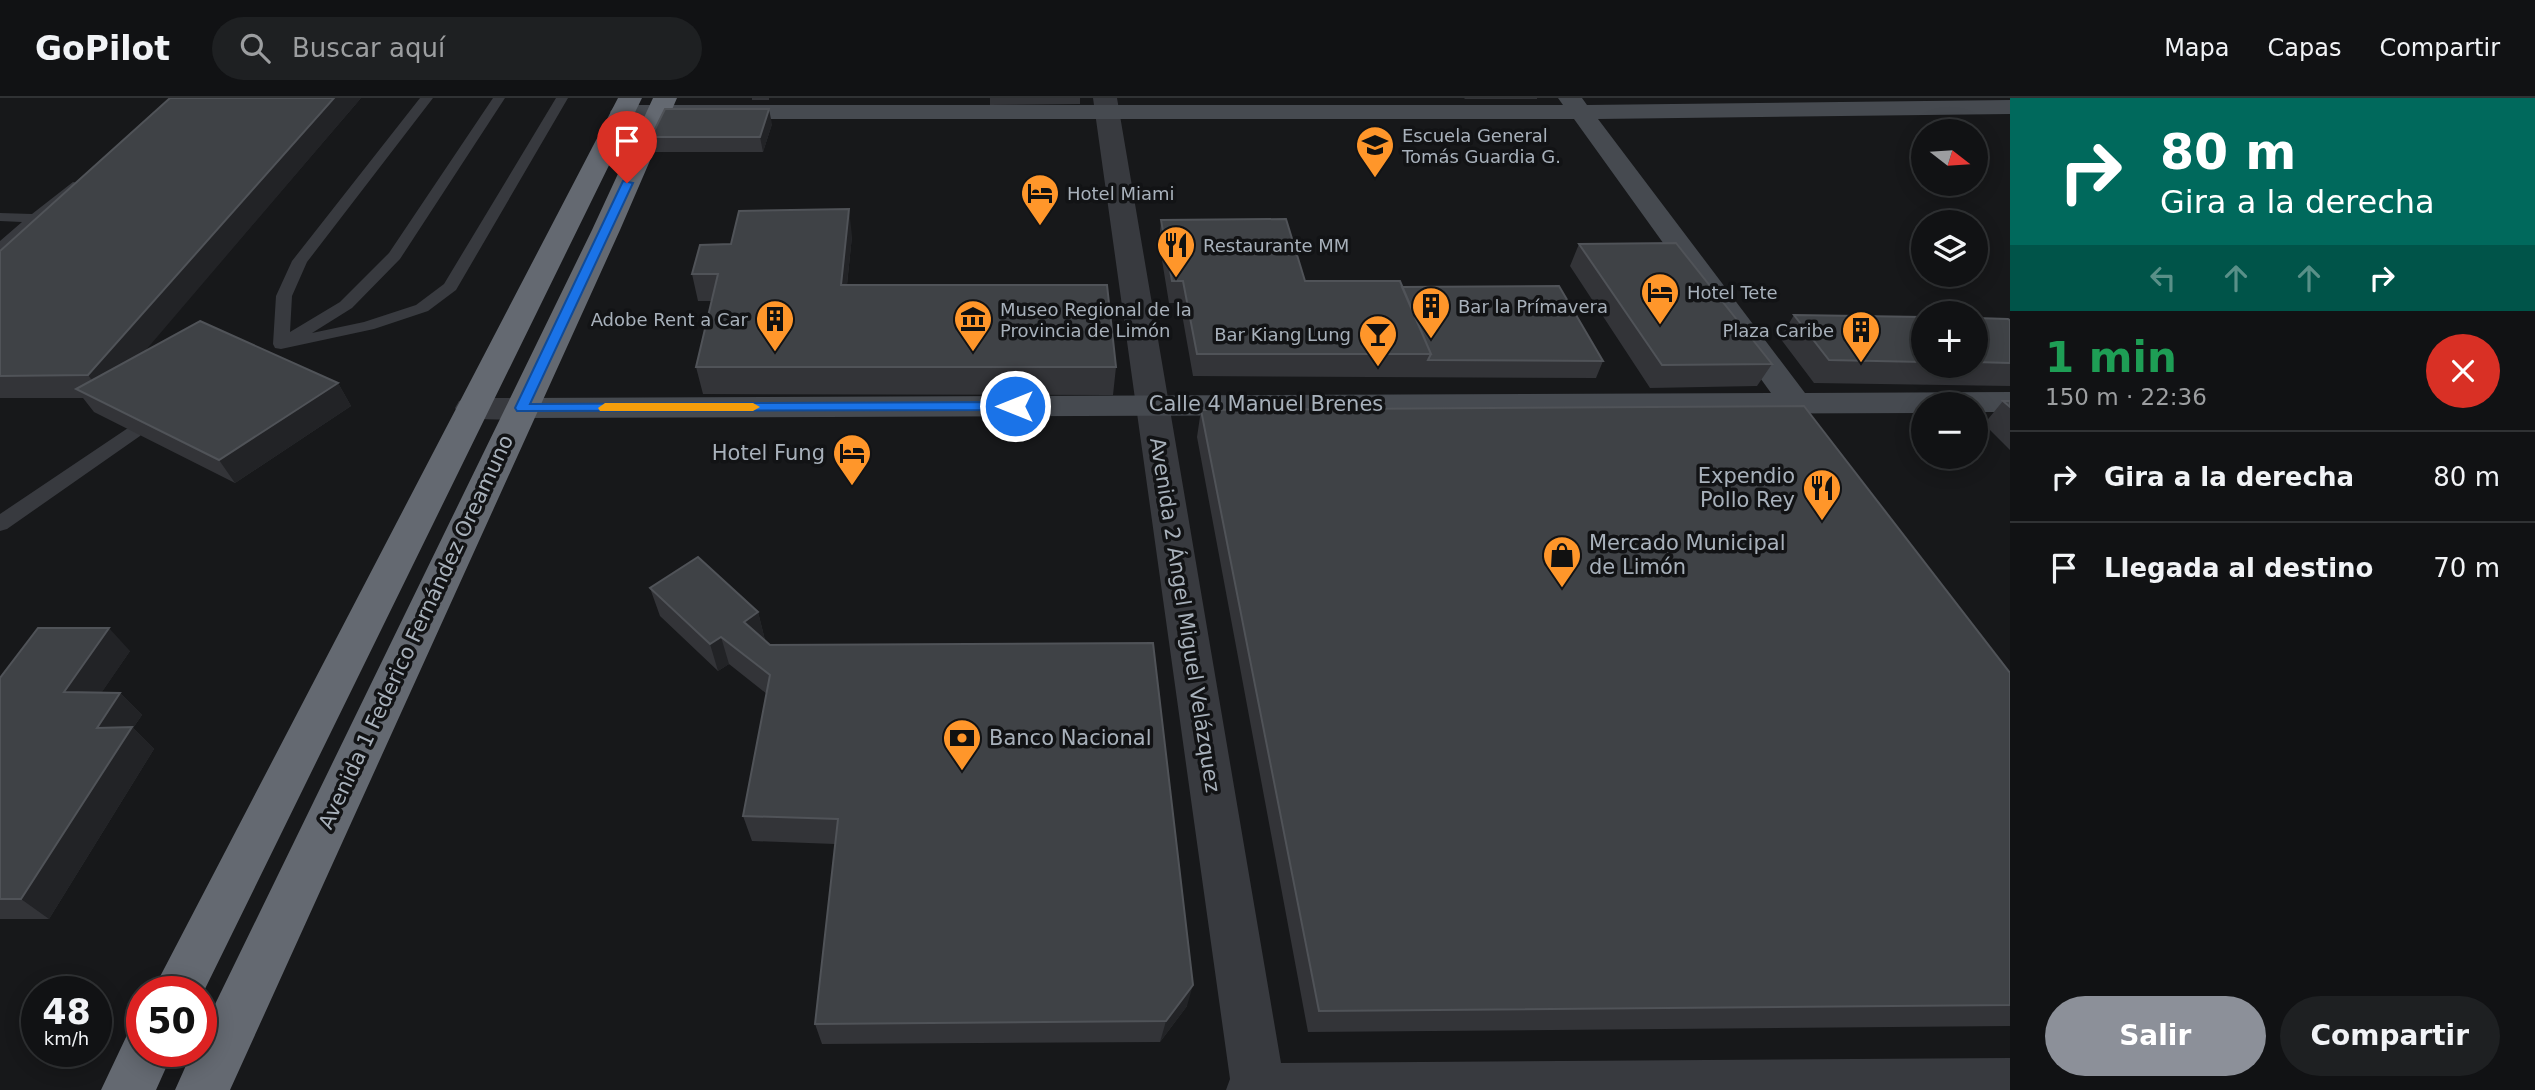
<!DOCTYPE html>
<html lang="es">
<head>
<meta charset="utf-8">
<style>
	:root { --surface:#111214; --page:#1e2022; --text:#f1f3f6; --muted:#9c9ea0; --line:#303234; --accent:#8c9099 }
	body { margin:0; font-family:"DejaVu Sans",sans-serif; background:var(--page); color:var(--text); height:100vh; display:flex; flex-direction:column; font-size:26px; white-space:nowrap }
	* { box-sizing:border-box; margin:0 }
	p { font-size:23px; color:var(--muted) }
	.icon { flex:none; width:38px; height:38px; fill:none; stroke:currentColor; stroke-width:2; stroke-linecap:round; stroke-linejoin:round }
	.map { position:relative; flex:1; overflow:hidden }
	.details { display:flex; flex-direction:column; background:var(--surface); width:525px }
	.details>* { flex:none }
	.hud { background:#00695c; color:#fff; overflow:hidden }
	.needle { width:46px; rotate:107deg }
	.controls { position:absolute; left:1911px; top:21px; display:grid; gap:14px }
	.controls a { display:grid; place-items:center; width:77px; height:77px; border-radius:50%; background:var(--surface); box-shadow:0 4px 18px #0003,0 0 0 2px var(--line); font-size:35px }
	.speed { position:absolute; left:21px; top:878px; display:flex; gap:14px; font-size:35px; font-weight:700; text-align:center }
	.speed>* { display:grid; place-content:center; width:91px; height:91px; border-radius:50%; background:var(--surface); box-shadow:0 4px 18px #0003,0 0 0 2px var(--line); line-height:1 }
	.speed small { font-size:18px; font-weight:400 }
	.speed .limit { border:10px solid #d22; background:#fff; color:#111 }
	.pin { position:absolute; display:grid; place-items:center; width:60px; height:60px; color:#fff; margin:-72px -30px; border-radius:50% 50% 50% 0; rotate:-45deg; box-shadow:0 0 7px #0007 }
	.pin .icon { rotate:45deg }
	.me { position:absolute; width:77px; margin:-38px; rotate:270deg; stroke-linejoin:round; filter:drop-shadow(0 0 5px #0008) }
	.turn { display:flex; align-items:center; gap:24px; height:147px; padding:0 35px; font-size:32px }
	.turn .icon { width:91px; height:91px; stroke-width:2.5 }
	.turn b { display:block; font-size:49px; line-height:60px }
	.lanes { display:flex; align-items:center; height:66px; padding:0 35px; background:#0003; justify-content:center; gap:35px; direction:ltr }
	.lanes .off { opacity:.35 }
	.round { display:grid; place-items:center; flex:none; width:74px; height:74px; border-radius:37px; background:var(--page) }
	.summary { display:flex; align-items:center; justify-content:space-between; height:119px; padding:0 35px }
	h1 { font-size:42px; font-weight:700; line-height:52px; color:#1e9e55 }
	.button { display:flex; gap:14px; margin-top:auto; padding:14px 35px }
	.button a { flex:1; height:80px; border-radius:42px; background:var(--accent); color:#fff; font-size:28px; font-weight:700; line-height:80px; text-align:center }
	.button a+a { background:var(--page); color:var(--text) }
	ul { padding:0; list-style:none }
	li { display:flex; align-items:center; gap:21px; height:91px; padding:0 35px; border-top:2px solid var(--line) }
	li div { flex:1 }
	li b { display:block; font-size:26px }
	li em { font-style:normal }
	header { display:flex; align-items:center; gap:42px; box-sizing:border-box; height:98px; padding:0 35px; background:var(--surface); border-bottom:2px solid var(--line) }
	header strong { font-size:33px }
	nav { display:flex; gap:38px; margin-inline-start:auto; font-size:24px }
	.search { width:490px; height:63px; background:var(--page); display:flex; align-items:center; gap:18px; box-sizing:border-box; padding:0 24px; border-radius:38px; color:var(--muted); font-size:26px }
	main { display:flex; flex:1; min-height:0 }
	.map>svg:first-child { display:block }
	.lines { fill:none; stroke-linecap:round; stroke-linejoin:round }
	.lane { fill:#383a3f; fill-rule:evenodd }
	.street { fill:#383a3f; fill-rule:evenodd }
	.secondary { fill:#464a50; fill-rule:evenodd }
	.highway { fill:#646971; fill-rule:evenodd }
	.wall { fill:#333438 }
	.shaded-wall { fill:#222326 }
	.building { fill:#3f4246; stroke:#505358; stroke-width:2 }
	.route { fill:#1a73e8; stroke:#114b97; stroke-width:2 }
	.slow { fill:#f59e0b }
	.labels { text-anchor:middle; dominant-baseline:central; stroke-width:7; stroke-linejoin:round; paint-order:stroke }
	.far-poi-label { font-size:18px; fill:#a8b1bb; stroke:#121315; text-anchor:start }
	.street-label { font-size:21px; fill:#a8b1bb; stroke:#121315 }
	.poi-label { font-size:21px; fill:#a8b1bb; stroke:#121315; text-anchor:end }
</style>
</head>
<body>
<header>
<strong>GoPilot</strong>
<div class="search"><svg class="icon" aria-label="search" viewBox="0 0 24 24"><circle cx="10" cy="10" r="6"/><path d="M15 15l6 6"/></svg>Buscar aquí</div>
<nav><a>Mapa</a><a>Capas</a><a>Compartir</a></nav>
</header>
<main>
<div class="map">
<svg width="2010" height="992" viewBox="0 0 2010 992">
	<rect width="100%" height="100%" fill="#17181a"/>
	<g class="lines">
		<path class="lane" d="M420 0H433L307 164 292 198 290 234 340 204 389 155 493 0H505L400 161 352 210 312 235 364 224 416 207 444 186 556 0H568L456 192 428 213 374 231 281 251 275 250 273 246 276 198 292 163Z
			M73 84 78 85V91L5 154 0 156V143L22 124 0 123V115L32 116Z
			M134 328 140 330 143 334 140 338 7 431 0 433V416L128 330Z"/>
		<path class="street" d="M1093 0H1117L1281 965 2010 960V992H1226L1230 981Z
			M471 300H522L534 303 538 310 534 317C511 323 482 323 459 317L455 310 459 303Z"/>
		<path class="secondary" d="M1558 0H1582L1587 7 2010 2V16L1598 21 1805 295 2010 294V314H1976V306H1923V315L522 320 510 317 506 310 510 303 522 300 1771 295 1574 21H622L614 19 610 14 614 9 622 7H1563Z"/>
		<path class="highway" d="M618 0H642L201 899V894H152Z
			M653 0H677L620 132 230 992H175L192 954H201V935L592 132Z
			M142 930V954H173L156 992H101L128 935Z"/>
	</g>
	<path class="wall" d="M361 0 144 253 338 285 351 308 235 385 94 314 83 300H0V153Z
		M752 0H769V2H752Z
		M990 0H1080V6L990 7Z
		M1464 0H1537V1H1465Z
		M772 26 763 54H655L651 39Z
		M1161 122 1305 183 1402 189 1603 263 1596 280 1193 278 1180 205H1169L1159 144Z
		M852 138 847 187 1116 269 1113 297 703 296 696 269 712 203H698L692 176 731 146Z
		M1579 146 1772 266 1757 288 1650 290 1570 168Z
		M1794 217 1923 219V268H1976V220L2010 222V288L1814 285 1780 240Z
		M2003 303H2010V352L1984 326Z
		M1201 312 2010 575V928L1308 934 1197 339Z
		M650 490 758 514 765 542 1187 908 1160 944 822 946 815 926 835 746 752 743 743 718 767 596 729 566 718 573 660 518Z
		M130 553 101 595H120L142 617 133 630 154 651 49 821H0V580Z"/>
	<path class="shaded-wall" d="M334 0H361L105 300 88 277Z
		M769 11 772 26 763 54 760 39Z
		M849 111 852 138 844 214 841 187Z
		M338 285 351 308 235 385 219 362Z
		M758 514 765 542 744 524Z
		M109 530 130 553 87 616 64 594Z
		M721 539 729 566 718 573 710 546Z
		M120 595 142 617 133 630 154 651 49 821 21 801 97 630Z
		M1193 887 1187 908 1160 944 1166 923Z"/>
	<path class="building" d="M170 0H334L88 277 0 278V153Z
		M665 11H769L760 39H651Z
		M849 111 841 187H1107L1116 269H696L718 176H692L700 147 731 146 739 113Z
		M1286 121 1305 183H1400L1431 256H1197L1183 183H1172L1161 122Z
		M1676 145 1772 266 1662 267 1579 146Z
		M1559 188 1603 263 1428 262 1431 256 1402 189Z
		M1794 217 1923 219V264L1829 262Z
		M1976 220 2008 221 2010 222V265L1976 264Z
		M200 223 338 285 219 362 76 291Z
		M2003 303H2010V309Z
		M1804 308 2010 575V907L1319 913 1201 312Z
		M698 459 758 514 744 524 770 547 1153 545 1193 887 1166 923 815 926 838 721 743 718 770 577 721 539 710 546 650 490Z
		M38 530H109L64 594 120 595 97 630 132 629 21 801H0V580Z"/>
	<path class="route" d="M623 83 633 85 530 306 1015 304 1022 308 1015 312 517 313 515 310Z"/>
	<path class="slow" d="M605 305H753L760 309 753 313H600L598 310Z"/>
	<defs>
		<symbol id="school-pin" viewBox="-11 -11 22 30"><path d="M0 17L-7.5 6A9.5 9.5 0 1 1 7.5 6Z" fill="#ff962a" stroke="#121315"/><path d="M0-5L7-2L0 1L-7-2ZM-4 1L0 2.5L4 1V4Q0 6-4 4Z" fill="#111"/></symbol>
		<symbol id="hotel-pin" viewBox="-11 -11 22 30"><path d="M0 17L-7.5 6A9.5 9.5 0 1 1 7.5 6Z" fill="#ff962a" stroke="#121315"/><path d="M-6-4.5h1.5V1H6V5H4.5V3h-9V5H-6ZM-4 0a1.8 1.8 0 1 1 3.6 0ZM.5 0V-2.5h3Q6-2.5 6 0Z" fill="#111"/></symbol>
		<symbol id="restaurant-pin" viewBox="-11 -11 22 30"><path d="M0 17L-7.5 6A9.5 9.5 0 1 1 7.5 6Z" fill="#ff962a" stroke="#121315"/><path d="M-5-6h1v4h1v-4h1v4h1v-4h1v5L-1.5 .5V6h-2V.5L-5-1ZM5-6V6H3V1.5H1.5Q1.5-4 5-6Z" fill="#111"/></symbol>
		<symbol id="building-pin" viewBox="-11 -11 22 30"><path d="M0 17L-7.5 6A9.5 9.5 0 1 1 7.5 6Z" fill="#ff962a" stroke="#121315"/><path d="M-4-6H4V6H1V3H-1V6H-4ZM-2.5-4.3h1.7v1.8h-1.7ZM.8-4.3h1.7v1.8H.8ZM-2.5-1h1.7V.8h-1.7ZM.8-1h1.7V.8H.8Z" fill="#111"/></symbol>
		<symbol id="museum-pin" viewBox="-11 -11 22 30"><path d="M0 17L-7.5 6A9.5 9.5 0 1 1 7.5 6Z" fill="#ff962a" stroke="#121315"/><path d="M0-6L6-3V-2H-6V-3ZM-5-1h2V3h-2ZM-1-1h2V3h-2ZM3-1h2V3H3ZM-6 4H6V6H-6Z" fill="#111"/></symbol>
		<symbol id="bar-pin" viewBox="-11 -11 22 30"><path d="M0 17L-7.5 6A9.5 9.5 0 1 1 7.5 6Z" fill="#ff962a" stroke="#121315"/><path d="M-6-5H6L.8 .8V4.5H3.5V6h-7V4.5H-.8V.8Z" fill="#111"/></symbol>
		<symbol id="shop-pin" viewBox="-11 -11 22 30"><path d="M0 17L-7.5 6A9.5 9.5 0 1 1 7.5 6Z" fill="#ff962a" stroke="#121315"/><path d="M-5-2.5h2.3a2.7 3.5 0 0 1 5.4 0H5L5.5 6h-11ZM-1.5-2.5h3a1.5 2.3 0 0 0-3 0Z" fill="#111"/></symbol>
		<symbol id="bank-pin" viewBox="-11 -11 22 30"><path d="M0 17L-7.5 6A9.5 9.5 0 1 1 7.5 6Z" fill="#ff962a" stroke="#121315"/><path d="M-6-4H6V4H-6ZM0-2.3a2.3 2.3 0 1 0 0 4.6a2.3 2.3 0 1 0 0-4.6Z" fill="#111"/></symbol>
	</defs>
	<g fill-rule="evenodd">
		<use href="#school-pin" x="1353" y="25" width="44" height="60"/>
		<use href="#hotel-pin" x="1018" y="73" width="44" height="60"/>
		<use href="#restaurant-pin" x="1154" y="125" width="44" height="60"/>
		<use href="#hotel-pin" x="1638" y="172" width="44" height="60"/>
		<use href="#building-pin" x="1409" y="186" width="44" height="60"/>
		<use href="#building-pin" x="753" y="199" width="44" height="60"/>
		<use href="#museum-pin" x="951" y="199" width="44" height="60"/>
		<use href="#building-pin" x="1839" y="210" width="44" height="60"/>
		<use href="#bar-pin" x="1356" y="214" width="44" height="60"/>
		<use href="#hotel-pin" x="830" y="333" width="44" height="60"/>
		<use href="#restaurant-pin" x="1800" y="368" width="44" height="60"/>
		<use href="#shop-pin" x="1540" y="435" width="44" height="60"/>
		<use href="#bank-pin" x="940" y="618" width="44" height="60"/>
	</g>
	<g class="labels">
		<g class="far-poi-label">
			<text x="1402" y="37">Escuela General<tspan x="1402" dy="21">Tomás Guardia G.</tspan></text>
			<text x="1067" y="95">Hotel Miami</text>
			<text x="1203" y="147">Restaurante MM</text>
			<text x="1687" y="194">Hotel Tete</text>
			<text x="1458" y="208">Bar la Prímavera</text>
			<text x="1000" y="211">Museo Regional de la<tspan x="1000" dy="21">Provincia de Limón</tspan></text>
			<text x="748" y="221" text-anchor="end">Adobe Rent a Car</text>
			<text x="1834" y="232" text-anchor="end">Plaza Caribe</text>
			<text x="1351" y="236" text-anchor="end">Bar Kiang Lung</text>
		</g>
		<g class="street-label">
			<text x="1266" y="306">Calle 4 Manuel Brenes</text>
			<text transform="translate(1185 517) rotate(81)">Avenida 2 Ángel Miguel Velázquez</text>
			<text transform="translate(416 534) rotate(-65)">Avenida 1 Federico Fernández Oreamuno</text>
		</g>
		<g class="poi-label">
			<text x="825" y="355">Hotel Fung</text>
			<text x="1795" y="378">Expendio<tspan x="1795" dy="24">Pollo Rey</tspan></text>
			<text x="1589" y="445" text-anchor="start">Mercado Municipal<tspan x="1589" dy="24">de Limón</tspan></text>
			<text x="989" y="640" text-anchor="start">Banco Nacional</text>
		</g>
	</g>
</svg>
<div class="controls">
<a><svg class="needle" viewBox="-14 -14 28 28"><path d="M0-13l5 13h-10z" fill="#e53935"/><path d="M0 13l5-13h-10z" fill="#9c9ea0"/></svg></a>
<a><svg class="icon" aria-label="layers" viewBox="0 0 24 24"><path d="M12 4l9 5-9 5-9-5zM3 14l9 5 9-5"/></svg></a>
<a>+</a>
<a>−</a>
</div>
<div class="speed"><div>48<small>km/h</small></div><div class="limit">50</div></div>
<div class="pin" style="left:627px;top:85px;background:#d93025"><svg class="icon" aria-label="arrive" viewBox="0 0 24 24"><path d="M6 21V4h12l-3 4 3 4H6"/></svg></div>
<svg class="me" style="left:1015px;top:308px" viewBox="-20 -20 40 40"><circle r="17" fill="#1a73e8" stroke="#fff" stroke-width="3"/><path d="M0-11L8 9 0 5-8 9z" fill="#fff"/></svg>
</div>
<section class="details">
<div class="hud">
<div class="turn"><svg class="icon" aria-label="right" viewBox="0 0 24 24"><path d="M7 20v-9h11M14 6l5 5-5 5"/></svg><div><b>80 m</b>Gira a la derecha</div></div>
<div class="lanes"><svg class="icon off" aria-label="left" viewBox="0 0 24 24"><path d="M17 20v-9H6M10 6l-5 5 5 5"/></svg><svg class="icon off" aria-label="ahead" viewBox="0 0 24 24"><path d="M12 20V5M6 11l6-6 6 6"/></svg><svg class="icon off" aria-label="ahead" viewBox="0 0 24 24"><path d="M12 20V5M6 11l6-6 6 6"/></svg><svg class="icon" aria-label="right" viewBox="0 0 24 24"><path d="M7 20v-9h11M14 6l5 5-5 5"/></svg></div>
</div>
<div class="summary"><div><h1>1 min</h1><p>150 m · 22:36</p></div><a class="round" style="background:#d93025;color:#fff"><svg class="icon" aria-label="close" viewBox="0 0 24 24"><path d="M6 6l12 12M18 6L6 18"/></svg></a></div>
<ul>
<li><svg class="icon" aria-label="right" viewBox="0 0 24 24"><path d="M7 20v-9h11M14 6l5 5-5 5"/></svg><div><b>Gira a la derecha</b></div><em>80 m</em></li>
<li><svg class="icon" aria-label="arrive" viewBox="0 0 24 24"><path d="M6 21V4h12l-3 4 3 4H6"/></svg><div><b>Llegada al destino</b></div><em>70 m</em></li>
</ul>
<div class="button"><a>Salir</a><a>Compartir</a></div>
</section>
</main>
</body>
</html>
